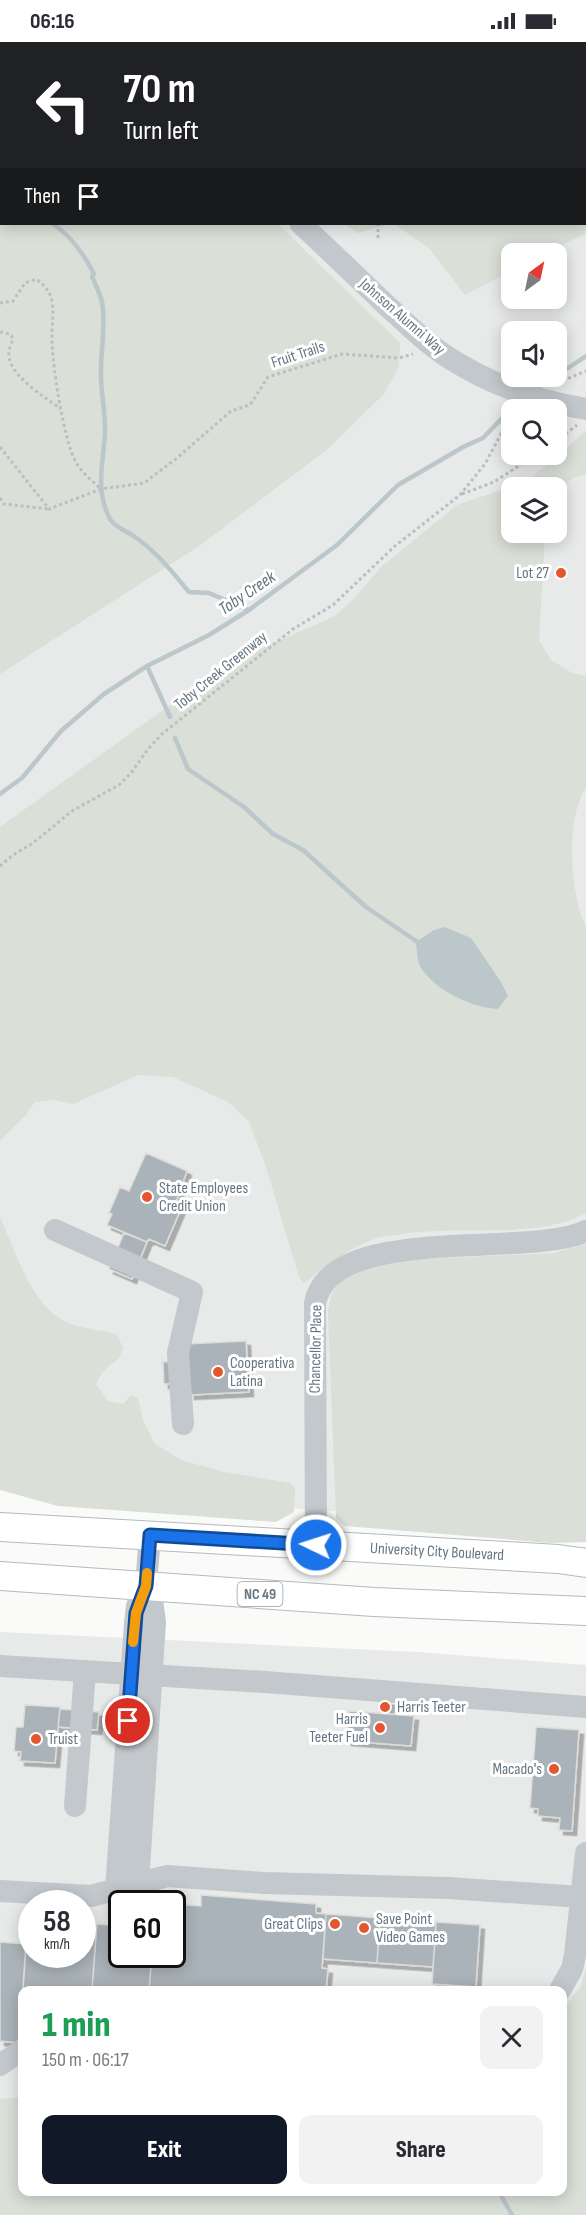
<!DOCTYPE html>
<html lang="en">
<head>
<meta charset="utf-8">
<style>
	:root { --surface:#fff; --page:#f2f2f3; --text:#2b2b33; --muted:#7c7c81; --accent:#111827 }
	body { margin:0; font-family:"Sofia Sans Condensed",sans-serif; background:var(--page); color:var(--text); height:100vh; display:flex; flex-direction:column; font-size:22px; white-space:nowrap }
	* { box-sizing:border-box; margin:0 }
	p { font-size:20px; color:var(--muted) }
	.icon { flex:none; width:33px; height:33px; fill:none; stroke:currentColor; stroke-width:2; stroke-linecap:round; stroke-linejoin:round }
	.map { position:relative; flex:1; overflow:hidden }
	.drawer { position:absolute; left:18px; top:1944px; width:549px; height:210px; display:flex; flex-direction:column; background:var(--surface); border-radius:12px; box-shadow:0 3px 15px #0003 }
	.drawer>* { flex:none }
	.hud { position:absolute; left:0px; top:0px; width:586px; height:183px; box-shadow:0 3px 15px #0003; background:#202124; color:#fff; overflow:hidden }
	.needle { width:39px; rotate:33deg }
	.controls { position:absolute; left:501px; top:201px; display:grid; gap:12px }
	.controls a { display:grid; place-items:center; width:66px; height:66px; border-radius:12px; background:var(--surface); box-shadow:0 3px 15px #0003; font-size:30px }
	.speed { position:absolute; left:18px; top:1848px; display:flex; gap:12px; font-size:30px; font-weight:700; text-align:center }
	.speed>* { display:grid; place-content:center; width:78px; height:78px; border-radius:50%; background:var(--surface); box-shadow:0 3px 15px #0003; line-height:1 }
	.speed small { font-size:15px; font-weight:400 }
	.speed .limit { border:3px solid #111; border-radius:9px; background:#fff; color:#111 }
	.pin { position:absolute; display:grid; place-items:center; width:51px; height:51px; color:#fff; margin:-26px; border:3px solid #fff; border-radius:50%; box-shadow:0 2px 6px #0007 }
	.me { position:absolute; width:66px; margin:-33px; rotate:274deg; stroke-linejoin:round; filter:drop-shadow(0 0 4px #0008) }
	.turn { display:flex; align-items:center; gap:21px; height:126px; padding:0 24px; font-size:27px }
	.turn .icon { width:78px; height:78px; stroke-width:2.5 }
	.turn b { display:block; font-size:42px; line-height:51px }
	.then { display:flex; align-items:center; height:57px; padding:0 24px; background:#0003; gap:12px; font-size:22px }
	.round { display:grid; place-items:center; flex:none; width:63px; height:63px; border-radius:12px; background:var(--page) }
	.head { display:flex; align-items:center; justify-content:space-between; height:102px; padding:0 24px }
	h1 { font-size:36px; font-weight:800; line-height:45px; color:#1e9e55 }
	.primary-button { display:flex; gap:12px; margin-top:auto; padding:12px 24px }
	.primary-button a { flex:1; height:69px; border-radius:12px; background:var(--accent); color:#fff; font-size:24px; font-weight:800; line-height:69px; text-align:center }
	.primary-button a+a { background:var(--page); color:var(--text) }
	.status { display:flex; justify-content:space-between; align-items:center; height:42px; padding:0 30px; background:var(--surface); direction:ltr }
	.status svg { height:16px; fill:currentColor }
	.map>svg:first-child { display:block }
	.built { fill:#e8e9e9; fill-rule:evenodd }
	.green { fill:#dadfd7 }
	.water { fill:#bbc7cb }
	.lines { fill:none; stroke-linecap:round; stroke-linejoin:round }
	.stream { stroke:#bbc7cb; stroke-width:4.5 }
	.building { fill:#aab3b9; stroke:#dcdcda; stroke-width:1.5; filter:url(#shadow) }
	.major-casing { stroke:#b5babe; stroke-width:30 }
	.path { stroke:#bbbfc2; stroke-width:3; stroke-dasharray:3 3; stroke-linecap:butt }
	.minor { stroke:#c3c8cc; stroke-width:22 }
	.major { stroke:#fff; stroke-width:28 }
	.route-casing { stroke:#114b97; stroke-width:15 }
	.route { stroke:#1a73e8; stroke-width:10 }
	.slow { stroke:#f59e0b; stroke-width:10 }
	.poi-dot { fill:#e4572e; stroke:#fff; stroke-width:2 }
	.labels { text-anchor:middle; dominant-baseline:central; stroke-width:6; stroke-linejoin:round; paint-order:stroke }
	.shield { fill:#fff; stroke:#939fa8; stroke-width:1.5 }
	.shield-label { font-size:15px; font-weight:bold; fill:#657683 }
	.street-label { font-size:16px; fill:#657683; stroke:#fff }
	.poi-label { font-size:16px; fill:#657683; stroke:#fff; text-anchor:start }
	.water-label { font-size:18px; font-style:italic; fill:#60757c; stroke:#fff }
</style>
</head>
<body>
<div class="status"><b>06:16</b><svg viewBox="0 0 49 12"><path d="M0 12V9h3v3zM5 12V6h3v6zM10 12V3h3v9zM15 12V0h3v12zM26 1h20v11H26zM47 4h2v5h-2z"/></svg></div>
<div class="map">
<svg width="586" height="2173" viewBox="0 0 586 2173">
	<defs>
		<filter id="shadow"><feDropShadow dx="4.5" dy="4.5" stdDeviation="0" flood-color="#0004"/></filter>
	</defs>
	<rect width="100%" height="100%" fill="#fafaf8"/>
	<path class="built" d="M0 0H586V1492L366 1471 234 1463 0 1436ZM2 2H585V182H2ZM512 212H556V256H512ZM512 290H556V334H512ZM512 368H556V412H512ZM512 446H556V490H512Z
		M0 1590 417 1610 586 1623V2123L563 2134 562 1948H22V2150L442 2173H0ZM32 1862H82V1912H32ZM122 1862H172V1912H122Z"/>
	<path class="green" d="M0 0 90 1 2 2V182H278L400 301 399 324 384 352 328 407 202 502 0 632Z
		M146 0H586V191L546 211 512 212 511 229 465 253 430 207 394 182H585V2Z
		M345 182H389L358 191Z
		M586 388V432L573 436 557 449 556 446H512V490L545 491 539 598 551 618 572 631 586 634V746C565 775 570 853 586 885V1171C538 1198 457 1183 401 1192 392 1194 382 1194 374 1197 348 1206 326 1225 304 1241L299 1235 266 1125 249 1080 228 1060 173 1035 138 1033 73 1062 54 1058 35 1060 25 1074 0 1099V785L229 621 335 574 353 558 381 525 457 463 525 440 556 416Z
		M0 1175C16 1210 32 1268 71 1282 85 1287 102 1288 117 1292L123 1306 119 1316 103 1329 96 1342 108 1359 123 1362 131 1353 138 1357 143 1378 154 1401 181 1418 224 1430 290 1441 295 1446 294 1470 276 1480 58 1464 0 1448Z
		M586 1202V1500L551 1501 345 1484 336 1476 328 1270 331 1254 340 1237 360 1225 404 1218 554 1211Z
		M586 1926V2173H0V2057L22 2055V2150H562L563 1967 581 1944Z"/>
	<path class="water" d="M445 885 471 896 501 940 508 954 498 967C472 966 434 948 420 924 417 917 417 907 416 900L434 888Z"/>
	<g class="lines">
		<path class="stream" d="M0 148H2
			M53 182C71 194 84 212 94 232L92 234C95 242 100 251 102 260 106 282 101 306 101 328 100 349 106 370 105 392 103 421 95 449 110 477 114 485 127 489 135 495 157 510 173 531 189 550L209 551 249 568
			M556 334 586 314
			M147 624 170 675
			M175 696 188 727 244 765 273 792 303 808 366 865 422 903
			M0 752 22 736 61 689 104 652 147 624 209 593 249 568 337 503 398 443 465 404 483 396 508 370
			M499 2150 512 2173"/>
	</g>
	<path class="building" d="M146 1111 187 1129 176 1160 183 1162 165 1204 149 1197 147 1200 107 1183 112 1172 109 1171 120 1145 129 1149Z
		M124 1191 147 1200 132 1237 109 1227Z
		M246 1299 249 1350 190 1353 187 1302Z
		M188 1319 189 1341 164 1342 163 1320Z
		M381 1658 390 1659 389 1672 380 1671Z
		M25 1663 60 1665 55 1721 20 1719 21 1710 14 1709 16 1685H23Z
		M60 1667 99 1670 97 1688 58 1685Z
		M349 1669 414 1674 411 1704 347 1699Z
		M536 1685 579 1688 572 1789 559 1788 560 1776 538 1774V1767L530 1766Z
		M201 1853 316 1862V1871L326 1872 322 1926 328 1927 326 1948H149L152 1912H172V1862L201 1864Z
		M326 1872 380 1876 377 1921 323 1917Z
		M380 1876 436 1880 433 1925 377 1921Z
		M436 1880 480 1883 476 1945 432 1942Z
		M97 1882 122 1884V1912H152L149 1948H92Z
		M27 1889 32 1890V1912H82V1893L96 1894 92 1948H23Z
		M0 1900 26 1902 19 2001 0 1999Z"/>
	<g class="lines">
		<defs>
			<path id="major" d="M0 1485 558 1517 586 1521
				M0 1534 374 1560 586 1569"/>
		</defs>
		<use href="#major" class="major-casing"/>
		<path class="path" d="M215 0V2
			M471 0 472 2
			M338 2 344 0
			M504 2 510 0
			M378 196V182
			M0 261 13 259 25 241 36 237C43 242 48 247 51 255 55 269 51 286 52 301 53 327 64 400 76 420 82 431 92 439 101 447
			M0 290 10 292 13 296C12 301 9 306 9 310 6 332 46 356 61 367
			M557 341 586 329
			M556 399 577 383
			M0 405 49 467 101 447 144 441 177 416 231 369 250 363 268 335 342 312 399 316 413 312
			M462 452 494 440 537 412
			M0 456 4 462 49 467
			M0 824 13 813 33 801 72 769 119 743 131 731 148 707 162 692 293 587 333 563 395 504 460 453 485 422 502 390 512 379"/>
		<path class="minor" d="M113 0 115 2
			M301 182C329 208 356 234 384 261 404 279 423 299 446 314 489 342 536 359 586 367
			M55 1188 192 1250 178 1311 183 1382
			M316 1503 315 1261C331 1180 527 1217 586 1189
			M146 1544 150 1493
			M0 1624 265 1640 586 1665
			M75 1764 85 1629
			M116 1848 135 1581 137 1564 146 1544 152 1558 155 1580 138 1841
			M0 1849 91 1854 167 1834 264 1841 448 1846 582 1855
			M560 1948 572 1927 575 1913 586 1811
			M0 2023 22 2008"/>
		<use href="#major" class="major"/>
	</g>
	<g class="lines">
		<defs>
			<path id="route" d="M128 1679 136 1571 146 1544 150 1493 316 1503"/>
		</defs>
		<use href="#route" class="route-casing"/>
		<use href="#route" class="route"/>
		<path class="slow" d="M133 1600 136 1571 146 1544 147 1531"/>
	</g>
	<g class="poi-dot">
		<circle cx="561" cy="531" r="6"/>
		<circle cx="147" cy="1155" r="6"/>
		<circle cx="218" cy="1330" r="6"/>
		<circle cx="385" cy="1665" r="6"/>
		<circle cx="380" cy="1686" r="6"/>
		<circle cx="36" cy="1697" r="6"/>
		<circle cx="554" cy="1727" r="6"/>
		<circle cx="335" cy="1882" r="6"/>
		<circle cx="364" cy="1886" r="6"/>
	</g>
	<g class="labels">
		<rect class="shield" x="237.5" y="1540" width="45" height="24" rx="4.5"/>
		<g class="shield-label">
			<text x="260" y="1552">NC 49</text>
		</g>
		<g class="street-label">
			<text transform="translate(402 275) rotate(41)">Johnson Alumni Way</text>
			<text transform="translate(298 313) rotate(-18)">Fruit Trails</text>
			<text transform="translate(221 629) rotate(-39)">Toby Creek Greenway</text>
			<text transform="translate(316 1307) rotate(-89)">Chancellor Place</text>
			<text transform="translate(437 1510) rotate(3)">University City Boulevard</text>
		</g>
		<g class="poi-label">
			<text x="549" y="531" text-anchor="end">Lot 27</text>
			<text x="159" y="1146">State Employees<tspan x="159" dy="18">Credit Union</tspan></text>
			<text x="230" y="1321">Cooperativa<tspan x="230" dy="18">Latina</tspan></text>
			<text x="397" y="1665">Harris Teeter</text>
			<text x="368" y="1677" text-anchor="end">Harris<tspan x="368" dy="18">Teeter Fuel</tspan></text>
			<text x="48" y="1697">Truist</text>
			<text x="542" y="1727" text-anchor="end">Macado's</text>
			<text x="376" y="1877">Save Point<tspan x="376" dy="18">Video Games</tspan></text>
			<text x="323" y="1882" text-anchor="end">Great Clips</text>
		</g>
		<g class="water-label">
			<text transform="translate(247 551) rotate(-34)">Toby Creek</text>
		</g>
	</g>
</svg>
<div class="controls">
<a><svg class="needle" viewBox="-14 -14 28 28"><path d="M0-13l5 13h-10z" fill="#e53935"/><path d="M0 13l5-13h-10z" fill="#7c7c81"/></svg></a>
<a><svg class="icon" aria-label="sound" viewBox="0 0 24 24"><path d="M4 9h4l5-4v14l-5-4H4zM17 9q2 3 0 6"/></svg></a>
<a><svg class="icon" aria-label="search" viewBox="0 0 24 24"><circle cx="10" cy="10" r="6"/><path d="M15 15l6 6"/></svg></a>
<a><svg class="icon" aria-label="layers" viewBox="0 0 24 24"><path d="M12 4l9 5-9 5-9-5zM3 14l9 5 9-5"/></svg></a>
</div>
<div class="speed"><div>58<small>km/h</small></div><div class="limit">60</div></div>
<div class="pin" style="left:128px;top:1679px;background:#d93025"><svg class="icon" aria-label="arrive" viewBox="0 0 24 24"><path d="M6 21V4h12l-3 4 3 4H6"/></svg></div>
<svg class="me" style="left:316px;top:1503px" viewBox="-20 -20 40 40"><circle r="17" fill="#1a73e8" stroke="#fff" stroke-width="3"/><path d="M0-11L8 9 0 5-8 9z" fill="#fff"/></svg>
<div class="hud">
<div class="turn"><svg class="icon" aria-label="left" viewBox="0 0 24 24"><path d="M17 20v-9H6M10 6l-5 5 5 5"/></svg><div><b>70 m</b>Turn left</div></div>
<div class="then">Then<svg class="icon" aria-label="arrive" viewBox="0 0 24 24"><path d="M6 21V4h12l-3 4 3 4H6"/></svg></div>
</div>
<section class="drawer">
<div class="head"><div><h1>1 min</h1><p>150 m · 06:17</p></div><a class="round"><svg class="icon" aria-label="close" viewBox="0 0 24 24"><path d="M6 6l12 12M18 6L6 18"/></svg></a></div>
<div class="primary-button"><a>Exit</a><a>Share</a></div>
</section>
</div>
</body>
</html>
